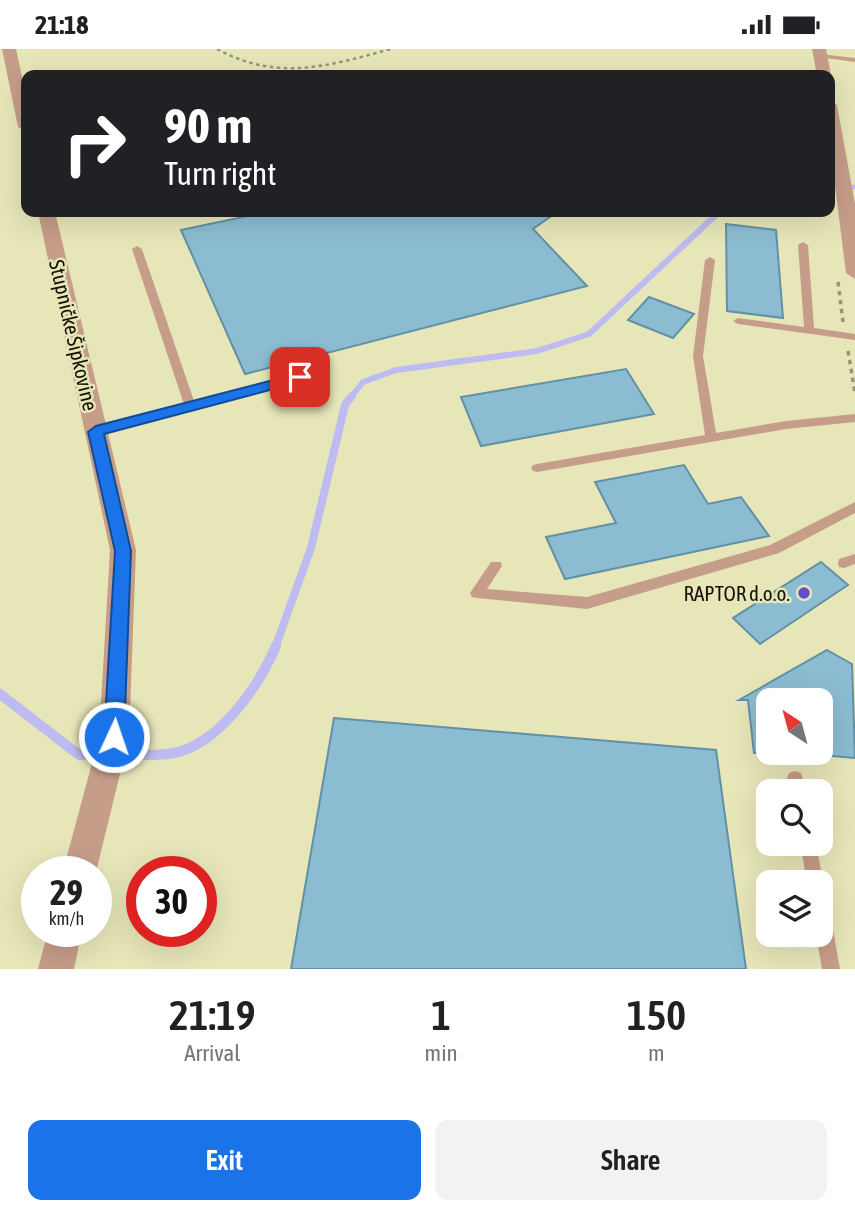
<!DOCTYPE html>
<html lang="en">
<head>
<meta charset="utf-8">
<style>
	:root { --surface:#fff; --page:#f2f2f2; --text:#202124; --muted:#757577; --accent:#1a73e8 }
	body { margin:0; font-family:"Asap Condensed",sans-serif; background:var(--page); color:var(--text); height:100vh; display:flex; flex-direction:column; font-size:26px; white-space:nowrap }
	* { box-sizing:border-box; margin:0 }
	p { font-size:23px; color:var(--muted) }
	.icon { flex:none; width:38px; height:38px; fill:none; stroke:currentColor; stroke-width:2; stroke-linecap:round; stroke-linejoin:round }
	.map { position:relative; height:920px; overflow:hidden }
	.drawer { display:flex; flex-direction:column; background:var(--surface); flex:1 }
	.drawer>* { flex:none }
	.banner { position:absolute; left:21px; top:21px; width:814px; height:147px; border-radius:14px; box-shadow:0 7px 28px #0002; background:#202124; color:#fff; overflow:hidden }
	.needle { width:46px; rotate:324deg }
	.controls { position:absolute; left:756px; top:639px; display:grid; gap:14px }
	.controls a { display:grid; place-items:center; width:77px; height:77px; border-radius:14px; background:var(--surface); box-shadow:0 7px 28px #0002; font-size:35px }
	.speed { position:absolute; left:21px; top:807px; display:flex; gap:14px; font-size:35px; font-weight:700; text-align:center }
	.speed>* { display:grid; place-content:center; width:91px; height:91px; border-radius:50%; background:var(--surface); box-shadow:0 7px 28px #0002; line-height:1 }
	.speed small { font-size:18px; font-weight:400 }
	.speed .limit { border:10px solid #d22; background:#fff; color:#111 }
	.pin { position:absolute; display:grid; place-items:center; width:60px; height:60px; color:#fff; margin:-30px; border-radius:14px; box-shadow:0 4px 10px #0006 }
	.me { position:absolute; width:77px; margin:-38px; rotate:3deg; stroke-linejoin:round; filter:drop-shadow(0 0 5px #0008) }
	.turn { display:flex; align-items:center; gap:24px; height:147px; padding:0 28px; font-size:32px }
	.turn .icon { width:91px; height:91px; stroke-width:2.5 }
	.turn b { display:block; font-size:49px; line-height:60px }
	.eta { display:flex; justify-content:space-evenly; align-items:center; height:119px; text-align:center }
	.eta b { font-size:42px; font-weight:600; line-height:49px }
	.action { display:flex; gap:14px; margin-top:auto; padding:14px 28px }
	.action a { flex:1; height:80px; border-radius:14px; background:var(--accent); color:#fff; font-size:28px; font-weight:600; line-height:80px; text-align:center }
	.action a+a { background:var(--page); color:var(--text) }
	.status { display:flex; justify-content:space-between; align-items:center; height:49px; padding:0 35px; background:var(--surface); direction:ltr }
	.status svg { height:19px; fill:currentColor }
	.map>svg:first-child { display:block }
	.lines { fill:none; stroke-linecap:round; stroke-linejoin:round }
	.stream-far3 { stroke:#bdbbf1; stroke-width:4.5 }
	.stream-far2 { stroke:#bdbbf1; stroke-width:6 }
	.stream-far1 { stroke:#bdbbf1; stroke-width:8 }
	.stream { stroke:#bdbbf1; stroke-width:10 }
	.building { fill:#8cbcd1; stroke:#6291a5; stroke-width:2 }
	.path-far1 { stroke:#969574; stroke-width:2.5; stroke-dasharray:3.5 3.5; stroke-linecap:butt }
	.path { stroke:#969574; stroke-width:3.5; stroke-dasharray:4.5 4.5; stroke-linecap:butt }
	.lane { fill:#c69d89; fill-rule:evenodd }
	.street { fill:#c69d89; fill-rule:evenodd }
	.route { fill:#1a73e8; stroke:#114b97; stroke-width:2 }
	.poi-dot { fill:#634dc6; stroke:#e7e6b9; stroke-width:2.5 }
	.labels { text-anchor:middle; dominant-baseline:central; stroke-width:5; stroke-linejoin:round; paint-order:stroke }
	.street-label { font-size:21px; fill:#131203; stroke:#e7e6b9 }
	.poi-label { font-size:21px; fill:#131203; stroke:#e7e6b9; text-anchor:end }
</style>
</head>
<body>
<div class="status"><b>21:18</b><svg viewBox="0 0 49 12"><path d="M0 12V9h3v3zM5 12V6h3v6zM10 12V3h3v9zM15 12V0h3v12zM26 1h20v11H26zM47 4h2v5h-2z"/></svg></div>
<div class="map">
<svg width="855" height="920" viewBox="0 0 855 920">
	<rect width="100%" height="100%" fill="#e7e6b9"/>
	<g class="lines">
		<path class="stream-far3" d="M830 139 855 138"/>
		<path class="stream-far2" d="M351 348 363 333 396 321 537 302 589 285 719 163"/>
		<path class="stream-far1" d="M275 599 311 499 345 356 352 347"/>
		<path class="stream" d="M0 645 79 706 102 705
			M115 705C135 705 155 708 174 704 219 695 259 637 276 597"/>
	</g>
	<path class="building" d="M267 163H557L533 180 587 237 245 325 181 181Z
		M726 175 776 181 783 269 727 262Z
		M649 248 694 265 673 289 628 271Z
		M626 320 654 365 481 397 461 348Z
		M684 416 708 455 741 448 769 487 565 530 546 488 616 474 595 433Z
		M821 513 848 536 760 595 733 569Z
		M827 601 852 615 855 709 821 706V651H768V703L754 704 748 651H739Z
		M334 669 716 701 746 920H291Z"/>
	<g class="lines">
		<path class="path-far1" d="M217 0C278 33 328 17 391 0"/>
		<path class="path" d="M838 233 843 273
			M848 302 855 344"/>
		<path class="lane" d="M820 5 855 9V13L818 8 817 7Z
			M659 163H671L661 168H655V164Z
			M803 193 808 196 814 279 855 285V291L738 275 733 272 738 269 804 278 798 196Z
			M137 197 142 200 194 352 300 325 304 326 305 328 304 330 96 386 92 385 90 382 92 379 184 355 132 200Z
			M710 208 715 211 703 307 716 384 786 372 855 365V373L786 380 537 423 533 422 531 419 533 416 537 415 705 386 693 307 705 211Z
			M855 453V464L779 504 587 560 477 549 472 548 470 544 491 513H501L502 517 487 540 587 548 770 496Z
			M855 505V515L844 519 839 518 838 514 839 510Z
			M795 722 801 724 806 742H790L787 729 789 724Z
			M800 794H816L823 833 821 839V833H807Z
			M821 855 827 858 830 864 840 920H822L816 886H821Z"/>
		<path class="street" d="M2 0H16L26 46V82L18 78Z
			M812 0H826L831 26 830 28 817 26Z
			M830 52 837 56 855 155V230L846 224 830 97Z
			M38 163H55L136 501 129 688 96 823 63 822 99 688 110 501Z
			M48 882H82L74 920H38Z"/>
	</g>
	<path class="route" d="M300 324 304 325V332L104 385 131 502 124 688 121 695 114 697 107 695 104 688 115 502 88 383 96 377Z"/>
	<circle class="poi-dot" cx="804" cy="544" r="7"/>
	<g class="labels">
		<g class="street-label">
			<text transform="translate(74 286) rotate(77)">Stupničke Šipkovine</text>
		</g>
		<g class="poi-label">
			<text x="790" y="544">RAPTOR d.o.o.</text>
		</g>
	</g>
</svg>
<div class="controls">
<a><svg class="needle" viewBox="-14 -14 28 28"><path d="M0-13l5 13h-10z" fill="#e53935"/><path d="M0 13l5-13h-10z" fill="#757577"/></svg></a>
<a><svg class="icon" aria-label="search" viewBox="0 0 24 24"><circle cx="10" cy="10" r="6"/><path d="M15 15l6 6"/></svg></a>
<a><svg class="icon" aria-label="layers" viewBox="0 0 24 24"><path d="M12 4l9 5-9 5-9-5zM3 14l9 5 9-5"/></svg></a>
</div>
<div class="speed"><div>29<small>km/h</small></div><div class="limit">30</div></div>
<div class="pin" style="left:300px;top:328px;background:#d93025"><svg class="icon" aria-label="arrive" viewBox="0 0 24 24"><path d="M6 21V4h12l-3 4 3 4H6"/></svg></div>
<svg class="me" style="left:114px;top:688px" viewBox="-20 -20 40 40"><circle r="17" fill="#1a73e8" stroke="#fff" stroke-width="3"/><path d="M0-11L8 9 0 5-8 9z" fill="#fff"/></svg>
<div class="banner">
<div class="turn"><svg class="icon" aria-label="right" viewBox="0 0 24 24"><path d="M7 20v-9h11M14 6l5 5-5 5"/></svg><div><b>90 m</b>Turn right</div></div>
</div>
</div>
<section class="drawer">
<div class="eta">
<div><b>21:19</b><p>Arrival</p></div>
<div><b>1</b><p>min</p></div>
<div><b>150</b><p>m</p></div>
</div>
<div class="action"><a>Exit</a><a>Share</a></div>
</section>
</body>
</html>
